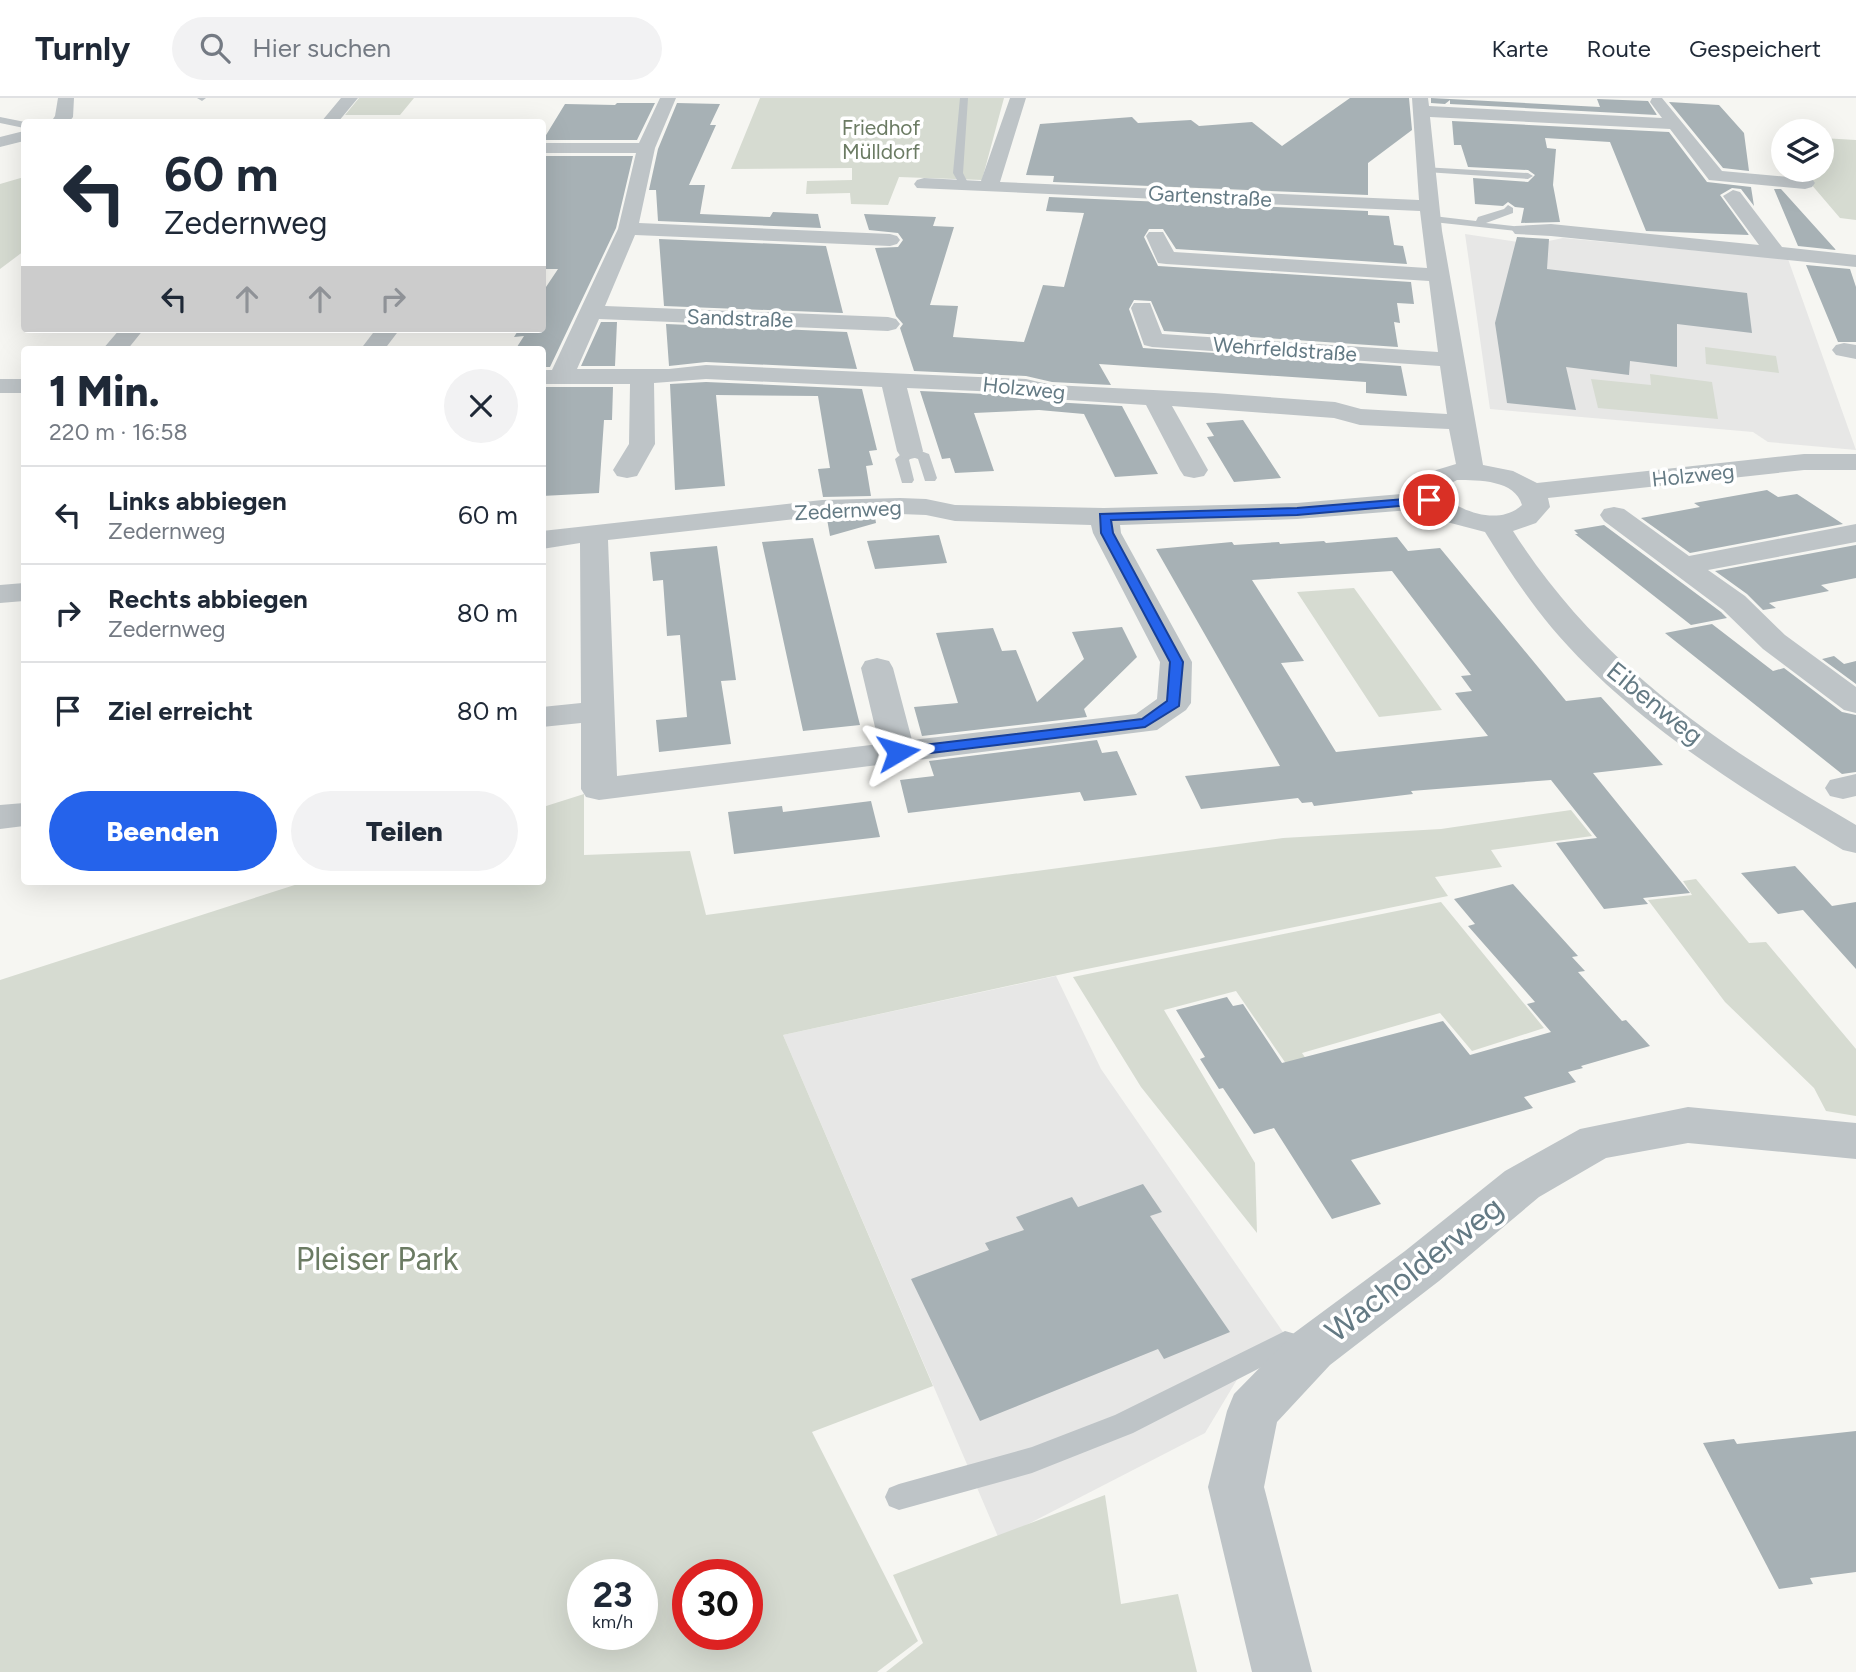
<!DOCTYPE html>
<html lang="de">
<head>
<meta charset="utf-8">
<style>
	:root { --surface:#fff; --page:#f2f2f3; --text:#1f2937; --muted:#747a83; --line:#e0e1e3; --accent:#2563eb }
	body { margin:0; font-family:Figtree,sans-serif; background:var(--page); color:var(--text); height:100vh; display:flex; flex-direction:column; font-size:26px; white-space:nowrap }
	* { box-sizing:border-box; margin:0 }
	p { font-size:23px; color:var(--muted) }
	.icon { flex:none; width:38px; height:38px; fill:none; stroke:currentColor; stroke-width:2; stroke-linecap:round; stroke-linejoin:round }
	.map { position:relative; flex:1; overflow:hidden }
	.details { position:absolute; left:21px; top:248px; width:525px; height:539px; display:flex; flex-direction:column; background:var(--surface); border-radius:7px; box-shadow:0 7px 28px #0002 }
	.details>* { flex:none }
	.top-card { position:absolute; left:21px; top:21px; width:525px; height:214px; border-radius:7px; box-shadow:0 7px 28px #0002; background:#fff; color:var(--text); overflow:hidden }
	.buttons { position:absolute; left:1771px; top:21px; display:grid; gap:14px }
	.buttons a { display:grid; place-items:center; width:63px; height:63px; border-radius:50%; background:var(--surface); box-shadow:0 7px 28px #0002; font-size:35px }
	.speed { position:absolute; left:567px; top:1461px; display:flex; gap:14px; font-size:35px; font-weight:700; text-align:center }
	.speed>* { display:grid; place-content:center; width:91px; height:91px; border-radius:50%; background:var(--surface); box-shadow:0 7px 28px #0002; line-height:1 }
	.speed small { font-size:18px; font-weight:400 }
	.speed .limit { border:10px solid #d22; background:#fff; color:#111 }
	.pin { position:absolute; display:grid; place-items:center; width:60px; height:60px; color:#fff; margin:-30px; border:4px solid #fff; border-radius:50%; box-shadow:0 2px 7px #0007 }
	.me { position:absolute; width:77px; margin:-38px; rotate:83deg; stroke-linejoin:round; filter:drop-shadow(0 0 5px #0008) }
	.turn { display:flex; align-items:center; gap:24px; height:147px; padding:0 28px; font-size:32px }
	.turn .icon { width:91px; height:91px; stroke-width:2.5 }
	.turn b { display:block; font-size:49px; line-height:60px }
	.lanes { display:flex; align-items:center; height:66px; padding:0 28px; background:#0003; justify-content:center; gap:35px; direction:ltr }
	.lanes .off { opacity:.35 }
	.round { display:grid; place-items:center; flex:none; width:74px; height:74px; border-radius:37px; background:var(--page) }
	.headline { display:flex; align-items:center; justify-content:space-between; height:119px; padding:0 28px }
	h1 { font-size:42px; font-weight:800; line-height:52px }
	.action { display:flex; gap:14px; margin-top:auto; padding:14px 28px }
	.action a { flex:1; height:80px; border-radius:42px; background:var(--accent); color:#fff; font-size:28px; font-weight:800; line-height:80px; text-align:center }
	.action a+a { background:var(--page); color:var(--text) }
	ul { padding:0; list-style:none }
	li { display:flex; align-items:center; gap:21px; height:98px; padding:0 28px; border-top:2px solid var(--line) }
	li div { flex:1 }
	li b { display:block; font-size:26px }
	li em { font-style:normal }
	header { display:flex; align-items:center; gap:42px; box-sizing:border-box; height:98px; padding:0 35px; background:var(--surface); border-bottom:2px solid var(--line) }
	header strong { font-size:33px }
	nav { display:flex; gap:38px; margin-inline-start:auto; font-size:24px }
	.search { width:490px; height:63px; background:var(--page); display:flex; align-items:center; gap:18px; box-sizing:border-box; padding:0 24px; border-radius:38px; color:var(--muted); font-size:26px }
	.map>svg:first-child { display:block }
	.built { fill:#e7e7e6 }
	.green { fill:#d6dbd1; fill-rule:evenodd }
	.building { fill:#a7b1b5; fill-rule:evenodd }
	.lines { fill:none; stroke-linecap:round; stroke-linejoin:round }
	.lane { fill:#bec4c7; fill-rule:evenodd }
	.street { fill:#bec4c7; fill-rule:evenodd }
	.route { fill:#2563eb; stroke:#184099; stroke-width:2 }
	.labels { text-anchor:middle; dominant-baseline:central; stroke-width:7; stroke-linejoin:round; paint-order:stroke }
	.far-park-label { font-size:21px; fill:#6b7b63; stroke:#fff }
	.far-street-label { font-size:21px; fill:#647a84; stroke:#fff }
	.street-label { font-size:26px; fill:#647a84; stroke:#fff }
	.near-park-label { font-size:32px; fill:#6b7b63; stroke:#fff }
	.near-street-label { font-size:32px; fill:#647a84; stroke:#fff }
</style>
</head>
<body>
<header>
<strong>Turnly</strong>
<div class="search"><svg class="icon" aria-label="search" viewBox="0 0 24 24"><circle cx="10" cy="10" r="6"/><path d="M15 15l6 6"/></svg>Hier suchen</div>
<nav><a>Karte</a><a>Route</a><a>Gespeichert</a></nav>
</header>
<div class="map">
<svg width="1856" height="1574" viewBox="0 0 1856 1574">
	<rect width="100%" height="100%" fill="#f6f6f2"/>
	<path class="built" d="M1465 136 1518 144H1544L1563 140 1788 161 1856 352 1768 344 1753 334 1490 311Z
		M1056 878 1101 971 1285 1237 1247 1265 1205 1335 999 1441 783 937Z"/>
	<path class="green" d="M359 0H414L400 17H345Z
		M760 0H1004L982 82 899 79 888 107 851 106 850 95 806 96 807 83 852 82V70L731 71Z
		M1822 40 1856 42V122L1840 120 1799 72H1822Z
		M24 79V153L0 171V86Z
		M1705 249 1776 258 1779 275 1706 266Z
		M1650 276 1712 284 1718 321 1598 310 1591 281 1651 287Z
		M1354 490 1442 612 1379 619 1297 494Z
		M584 696V757L690 753 706 817 1283 740 1441 731 1571 712 1592 738 1491 752 1502 769 1435 779 1448 798 1072 874 783 937 933 1288 812 1334 918 1543 877 1574H0V882L304 784H542L543 709ZM583 1477H642V1536H583ZM688 1477H747V1536H688Z
		M1696 781 1749 845 1766 844 1856 951V1018L1826 1013 1814 990 1725 904 1648 802 1692 797 1683 783Z
		M1441 804 1544 930 1472 953 1440 915 1302 955 1322 984 1302 989 1236 893 1164 912 1255 1065 1257 1135 1141 989 1073 879Z
		M1105 1397 1121 1506 1178 1496 1197 1574H886L923 1545 893 1477Z"/>
	<path class="building" d="M1350 0H1409L1412 32 1368 65V97L1053 84 1054 78 1026 77 1040 26 1132 19 1138 25 1191 22 1199 28 1252 24 1282 48Z
		M1431 0 1600 9 1597 1 1648 3 1657 17 1450 6V2L1445 6 1431 5Z
		M1669 4 1719 7 1744 35 1749 73 1723 70Z
		M617 5H655L637 42H543L565 6 615 7Z
		M677 5 720 6 710 27H716L689 87H705L700 116 770 119 773 114 818 116 821 130 658 123 656 92H649L658 51Z
		M1452 23 1669 34 1707 84 1751 89 1754 108 1741 91 1732 90 1720 97 1749 137 1646 133 1610 44 1545 40 1547 50 1556 51 1553 87 1560 124 1521 125 1524 110 1515 109 1508 104 1503 108 1475 106 1473 80 1528 84 1535 77 1528 72 1468 69 1461 47H1454Z
		M542 58H633L616 130 550 269H542V252H515L524 238 514 239 519 231H542V195L558 171H542Z
		M1774 91H1781L1836 152 1798 148Z
		M1049 99 1368 113V117L1389 118 1394 147 1403 148 1407 166 1176 151 1163 131H1149L1144 139 1158 168 1411 184 1414 206 1397 205 1400 225 1394 224 1398 249 1164 233 1151 203 1134 202 1129 211 1143 250 1401 268 1407 298 1366 295V284L1099 266 1111 287 1052 284 1026 278 914 273 900 230 903 226 896 218 875 150 898 149 903 142 898 135 869 132 864 116 936 119 933 128 954 129 930 207 958 208 953 239 1024 244 1043 187 1064 189 1084 115 1046 113Z
		M1517 139 1549 141 1547 171 1747 195 1752 235 1677 226V269L1630 263 1629 277 1566 269 1576 312 1507 305 1495 225Z
		M659 141 826 148 843 215 664 208Z
		M1806 167 1850 171 1856 189V244H1838Z
		M601 224H617L615 268H581Z
		M666 226 847 234 857 271 706 264 669 268Z
		M706 284 862 291 877 352 869 353 873 367 866 368 871 398 823 399 818 371 830 370 818 298 716 297 725 388 675 392 670 286Z
		M542 289H613L612 322H604L599 395 542 398Z
		M920 293 1026 298 1052 304 1122 308 1158 376 1115 379 1084 316 1039 312 974 315 994 373 955 375 950 360 942 361Z
		M1243 322 1281 380 1234 384 1207 339 1214 338 1206 325Z
		M1767 392 1778 399 1797 396 1843 426 1690 455 1641 420 1700 409 1694 405Z
		M875 419 876 425 830 438 827 421Z
		M1604 427 1721 514 1727 520 1691 527 1575 436H1578L1574 432Z
		M939 437 947 465 875 471 867 443Z
		M1397 439 1408 453 1440 450 1566 603 1601 599 1663 667 1593 675 1690 795 1643 800 1648 806 1604 811 1556 745 1597 740 1551 682 1411 693 1413 696 1314 708 1312 704 1302 705 1298 700 1201 711 1185 678 1280 668 1156 451 1232 444 1234 447 1279 444 1280 446 1324 443 1326 445ZM1392 473 1471 577 1461 578 1472 593 1455 595 1488 638 1336 654 1281 565 1304 563 1252 482Z
		M813 440 860 627 803 633 762 444Z
		M1856 447V480L1821 487 1829 493 1769 505 1776 510 1763 512 1747 496 1715 473Z
		M717 448 736 582 721 583 731 646 659 654 656 622 687 619 680 537 667 538 663 482 653 483 650 454Z
		M1712 526 1773 573 1784 570 1842 614 1856 617V674L1842 676 1665 535Z
		M1122 529 1137 559 1084 611 1087 619 922 638 914 609 958 605 936 535 993 530 1002 553 1016 552 1037 604 1084 561 1072 534Z
		M1834 558 1844 566 1856 563V586L1822 561Z
		M1097 642 1102 655 1117 653 1137 697 1084 703 1080 694 908 715 900 682 934 678 929 663Z
		M871 703 880 739 734 756 728 714 782 708 783 714Z
		M1795 768 1832 808 1856 804V871L1803 812 1778 816 1741 775Z
		M1513 786 1578 858 1572 859 1585 873 1578 874 1622 923 1626 922 1650 948 1581 968 1583 970 1568 974 1576 984 1524 999 1533 1010 1351 1062 1381 1106 1332 1121 1274 1030 1254 1036 1223 990 1219 991 1200 961 1205 959 1176 912 1227 899 1233 908 1243 906 1282 965 1443 923 1470 957 1551 934 1527 906 1535 904 1468 828 1475 826 1454 801Z
		M1143 1086 1162 1114 1150 1118 1230 1234 1164 1261 1158 1251 980 1323 911 1181 989 1152 985 1145 1024 1132 1016 1119 1072 1099 1078 1109Z
		M1856 1333V1474L1810 1480 1813 1486 1779 1491 1703 1345 1734 1341 1737 1346Z"/>
	<g class="lines">
		<path class="lane" d="M197 0H206L202 3Z
			M960 0H968L963 75 969 87 964 90 961 89 953 75Z
			M0 19 25 24 24 30 0 25Z
			M1423 69 1528 75 1533 78 1528 81 1426 74 1421 71Z
			M1508 107 1513 110V115L1486 125 1522 129 1526 130V134L1433 124 1428 121 1433 118 1476 123 1478 119 1504 111Z
			M910 349 929 356 937 380 935 383H925L918 361 912 359 909 362 914 382 912 385H902L895 361Z
			M1285 1233 1320 1243 1324 1251 1320 1259 1311 1262 1287 1256 1133 1335 1032 1375 899 1412 889 1408 885 1399 889 1390 899 1386 1032 1349 1115 1317Z"/>
		<path class="street" d="M58 0H74L73 19 69 24H51L55 18Z
			M341 0H358L338 24H321Z
			M660 0H676L655 50 639 125 890 136 897 138 900 142 897 146 890 148 635 137 605 208 888 219 896 221 900 226 896 231 888 233 599 221 577 271H669L706 267 1026 281 1052 287 1214 295 1335 304 1361 311 1447 316 1440 268 1152 249 1144 247 1131 210 1134 205H1150L1162 236 1438 254 1429 183 1166 166 1158 165 1146 138 1149 134H1163L1174 154 1427 170 1420 113 917 90 914 86 917 82 924 80 981 83 1010 0H1026L1000 84 1419 102 1412 0H1428L1429 8 1662 20 1650 4 1652 0H1662L1722 73 1812 81 1815 85 1812 89 1805 91 1709 82 1670 31 1430 19 1442 133 1483 367 1513 373 1537 385 1804 356H1856V372H1804L1548 400 1550 409 1536 425 1513 433C1599 568 1720 648 1856 727V755L1843 752C1739 689 1631 623 1552 530 1527 500 1506 468 1485 434L1443 423 1423 411 1297 421 1120 427 1121 435 1192 564 1191 605 1186 612 1157 632 599 702 586 699 581 691V625L542 629V609L581 605 580 445 542 451V433L822 402 900 400 926 401 955 407 1104 410 1297 405 1413 395 1412 391 1420 377 1456 366 1449 331 1360 327 1334 320 1172 308 1208 372 1204 378 1194 380 1184 378 1180 372 1146 307 1052 301 1026 295 907 290 923 353 919 359 910 361 901 359 897 353 882 289 706 281 654 285 655 346 637 378 627 380 617 378 613 372 629 346 630 286H542V272H552L618 131 636 55H542V45H639ZM1457 382C1479 382 1515 382 1522 407 1499 428 1463 414 1442 398L1440 391ZM900 416 926 417 955 423 1091 427 1093 435 1160 564 1157 601 1136 616 912 642 893 570 889 563 877 560 865 563 861 570 879 646 617 678 608 442 822 418Z
			M24 33V43L0 49V39Z
			M1733 92 1740 94 1782 149 1856 157V169L1551 138 1515 136 1512 132 1515 128 1551 126 1759 147 1723 98Z
			M120 231H144L127 252H102Z
			M376 231H400L384 252H360Z
			M1844 245 1856 247V261L1836 257 1832 252 1836 247Z
			M0 281H24V295H0Z
			M1614 409 1624 411 1689 458 1856 426V444L1708 472 1745 498 1785 537 1856 589V615L1844 612 1763 551 1723 512 1604 423 1600 417 1604 411Z
			M24 485V503L0 505V487Z
			M1856 676V698L1843 701 1830 698 1825 690 1830 682Z
			M24 705V728L0 731V707Z
			M1688 1009 1856 1025V1061L1688 1045 1606 1060 1539 1099 1439 1183 1330 1267 1277 1324 1264 1389 1312 1574H1252L1208 1389 1227 1313 1234 1296 1294 1235 1405 1153 1505 1073 1580 1031Z"/>
	</g>
	<path class="route" d="M1429 399 1433 400V405L1297 417 1111 422 1113 435 1183 564 1179 608 1145 629 898 659 891 654 898 650 1142 621 1167 603 1170 564 1101 435 1100 416 1297 410Z"/>
	<g class="labels">
		<g class="far-park-label">
			<text x="881" y="29">Friedhof<tspan x="881" dy="24">Mülldorf</tspan></text>
		</g>
		<g class="far-street-label">
			<text transform="translate(1210 98) rotate(3)">Gartenstraße</text>
			<text transform="translate(740 220) rotate(2)">Sandstraße</text>
			<text transform="translate(1285 251) rotate(4)">Wehrfeldstraße</text>
			<text transform="translate(1024 290) rotate(6)">Holzweg</text>
			<text transform="translate(1693 377) rotate(-6)">Holzweg</text>
			<text transform="translate(848 412) rotate(-3)">Zedernweg</text>
		</g>
		<g class="street-label">
			<text transform="translate(1655 605) rotate(39)">Eibenweg</text>
		</g>
		<g class="near-park-label">
			<text x="377" y="1161">Pleiser Park</text>
		</g>
		<g class="near-street-label">
			<text transform="translate(1414 1171) rotate(-38)">Wacholderweg</text>
		</g>
	</g>
</svg>
<div class="buttons">
<a><svg class="icon" aria-label="layers" viewBox="0 0 24 24"><path d="M12 4l9 5-9 5-9-5zM3 14l9 5 9-5"/></svg></a>
</div>
<div class="speed"><div>23<small>km/h</small></div><div class="limit">30</div></div>
<div class="pin" style="left:1429px;top:402px;background:#d93025"><svg class="icon" aria-label="arrive" viewBox="0 0 24 24"><path d="M6 21V4h12l-3 4 3 4H6"/></svg></div>
<svg class="me" style="left:898px;top:654px" viewBox="-20 -20 40 40"><path d="M0-17L14 15 0 8-14 15z" fill="#2563eb" stroke="#fff" stroke-width="4"/></svg>
<div class="top-card">
<div class="turn"><svg class="icon" aria-label="left" viewBox="0 0 24 24"><path d="M17 20v-9H6M10 6l-5 5 5 5"/></svg><div><b>60 m</b>Zedernweg</div></div>
<div class="lanes"><svg class="icon" aria-label="left" viewBox="0 0 24 24"><path d="M17 20v-9H6M10 6l-5 5 5 5"/></svg><svg class="icon off" aria-label="ahead" viewBox="0 0 24 24"><path d="M12 20V5M6 11l6-6 6 6"/></svg><svg class="icon off" aria-label="ahead" viewBox="0 0 24 24"><path d="M12 20V5M6 11l6-6 6 6"/></svg><svg class="icon off" aria-label="right" viewBox="0 0 24 24"><path d="M7 20v-9h11M14 6l5 5-5 5"/></svg></div>
</div>
<section class="details">
<div class="headline"><div><h1>1 Min.</h1><p>220 m · 16:58</p></div><a class="round"><svg class="icon" aria-label="close" viewBox="0 0 24 24"><path d="M6 6l12 12M18 6L6 18"/></svg></a></div>
<ul>
<li><svg class="icon" aria-label="left" viewBox="0 0 24 24"><path d="M17 20v-9H6M10 6l-5 5 5 5"/></svg><div><b>Links abbiegen</b><p>Zedernweg</p></div><em>60 m</em></li>
<li><svg class="icon" aria-label="right" viewBox="0 0 24 24"><path d="M7 20v-9h11M14 6l5 5-5 5"/></svg><div><b>Rechts abbiegen</b><p>Zedernweg</p></div><em>80 m</em></li>
<li><svg class="icon" aria-label="arrive" viewBox="0 0 24 24"><path d="M6 21V4h12l-3 4 3 4H6"/></svg><div><b>Ziel erreicht</b></div><em>80 m</em></li>
</ul>
<div class="action"><a>Beenden</a><a>Teilen</a></div>
</section>
</div>
</body>
</html>
